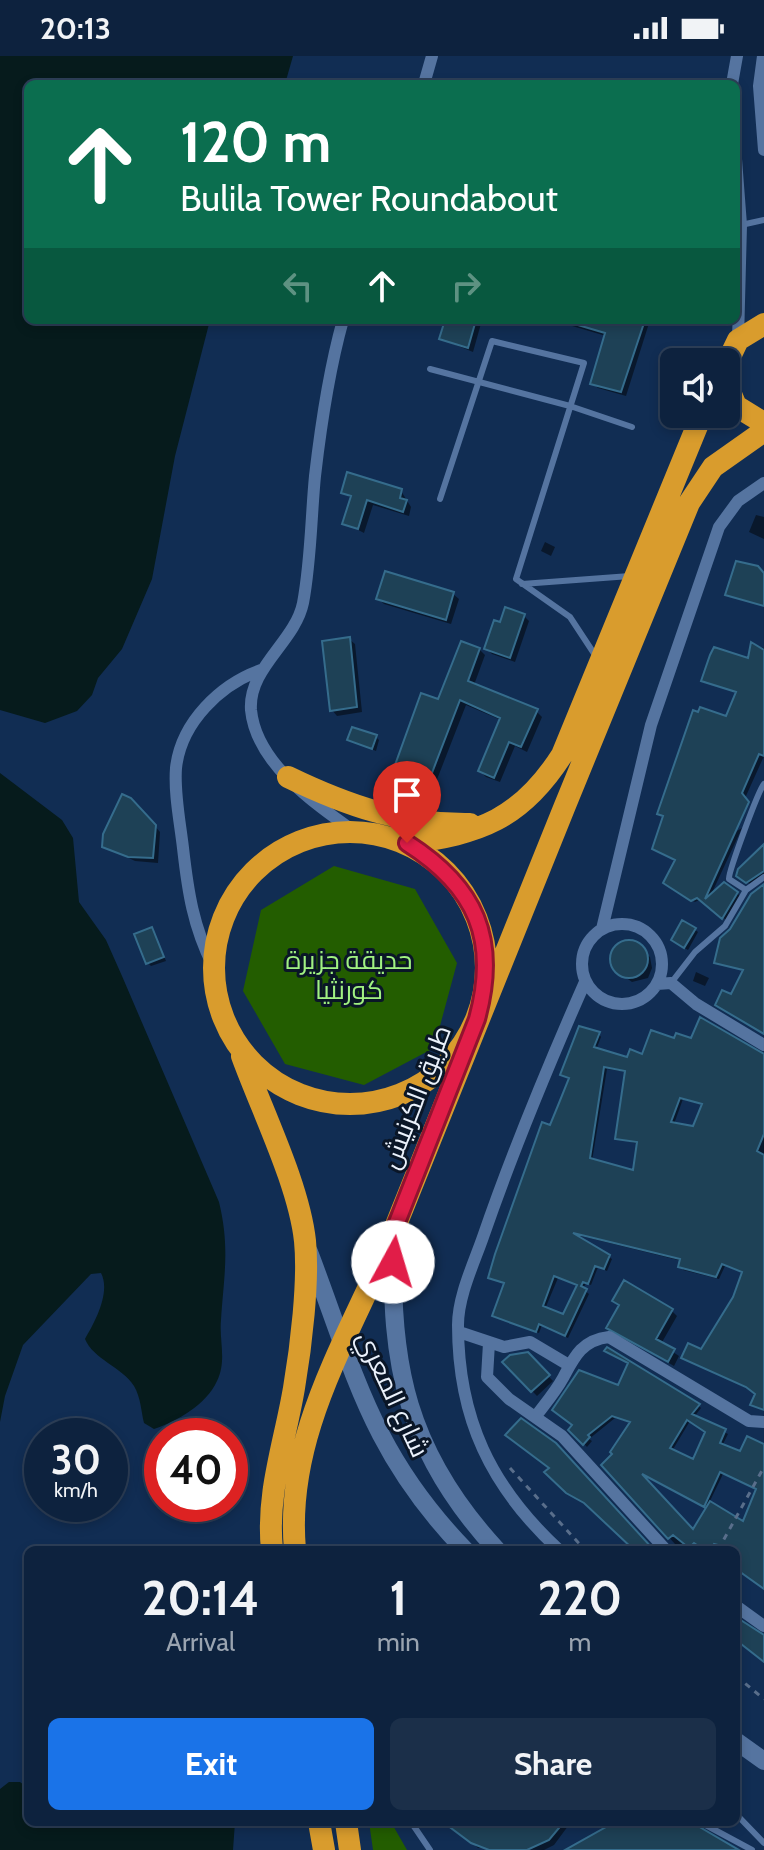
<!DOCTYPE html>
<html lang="en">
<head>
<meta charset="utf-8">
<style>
	:root { --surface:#0d223e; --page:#1b2f49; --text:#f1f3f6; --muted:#9aa4b0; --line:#2d3f58; --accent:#1a73e8 }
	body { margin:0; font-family:Cabin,Cairo,sans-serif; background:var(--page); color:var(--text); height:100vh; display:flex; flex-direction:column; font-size:30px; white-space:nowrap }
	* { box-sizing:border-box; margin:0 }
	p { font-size:26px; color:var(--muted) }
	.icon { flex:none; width:44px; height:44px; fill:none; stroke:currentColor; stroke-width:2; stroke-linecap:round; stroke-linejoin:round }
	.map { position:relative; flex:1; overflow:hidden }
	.side { position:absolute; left:24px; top:1490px; width:716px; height:280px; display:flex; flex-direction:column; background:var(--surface); border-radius:12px; box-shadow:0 4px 12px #0003,0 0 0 2px var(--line) }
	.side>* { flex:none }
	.banner { position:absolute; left:24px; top:24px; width:716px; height:244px; border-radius:12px; box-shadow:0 4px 12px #0003,0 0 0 2px var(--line); background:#0b6e4f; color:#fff; overflow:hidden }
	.buttons { position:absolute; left:660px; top:292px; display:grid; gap:16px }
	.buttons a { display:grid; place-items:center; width:80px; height:80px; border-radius:12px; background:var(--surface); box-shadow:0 4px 12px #0003,0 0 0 2px var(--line); font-size:40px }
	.speed { position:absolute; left:24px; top:1362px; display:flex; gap:16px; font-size:40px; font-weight:700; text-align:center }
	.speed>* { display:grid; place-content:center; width:104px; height:104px; border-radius:50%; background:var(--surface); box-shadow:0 4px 12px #0003,0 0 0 2px var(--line); line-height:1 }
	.speed small { font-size:20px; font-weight:400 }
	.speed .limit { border:12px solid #d22; background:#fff; color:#111 }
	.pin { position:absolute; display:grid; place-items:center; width:68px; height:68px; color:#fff; margin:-82px -34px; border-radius:50% 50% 50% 0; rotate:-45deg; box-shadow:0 0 8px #0007 }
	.pin .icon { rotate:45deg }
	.me { position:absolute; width:88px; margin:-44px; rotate:6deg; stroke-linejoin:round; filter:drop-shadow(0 0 6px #0008) }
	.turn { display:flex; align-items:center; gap:28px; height:168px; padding:0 24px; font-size:36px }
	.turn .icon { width:104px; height:104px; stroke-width:2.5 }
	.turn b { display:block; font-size:56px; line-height:68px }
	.lanes { display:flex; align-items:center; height:76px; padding:0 24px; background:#0003; justify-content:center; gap:40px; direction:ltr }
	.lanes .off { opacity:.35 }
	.eta { display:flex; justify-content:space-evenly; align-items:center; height:136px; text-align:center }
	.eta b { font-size:48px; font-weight:800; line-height:56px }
	.primary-button { display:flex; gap:16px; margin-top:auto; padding:16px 24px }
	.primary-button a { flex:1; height:92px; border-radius:12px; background:var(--accent); color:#fff; font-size:32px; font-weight:800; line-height:92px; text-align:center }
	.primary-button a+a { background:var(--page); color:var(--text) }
	.status { display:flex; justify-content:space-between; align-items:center; height:56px; padding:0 40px; background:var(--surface); direction:ltr }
	.status svg { height:22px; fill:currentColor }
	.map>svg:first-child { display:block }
	.green { fill:#235d00 }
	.water { fill:#061b1c }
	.shadow { fill:#0007; fill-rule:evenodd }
	.building { fill:#1e4156; stroke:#356c8c; stroke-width:2; fill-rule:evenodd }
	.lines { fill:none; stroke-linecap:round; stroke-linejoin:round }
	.path { stroke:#596e8b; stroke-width:3; stroke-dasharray:6 6; stroke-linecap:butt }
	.lane { stroke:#5574a0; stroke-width:6 }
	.street { stroke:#5574a0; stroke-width:12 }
	.secondary { stroke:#5574a0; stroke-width:18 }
	.highway { stroke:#d99c2d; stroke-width:22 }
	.route-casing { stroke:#92132f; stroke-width:20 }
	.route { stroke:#e11d48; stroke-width:14 }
	.labels { text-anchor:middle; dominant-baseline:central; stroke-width:6; stroke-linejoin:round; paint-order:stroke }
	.park-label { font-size:26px; fill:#a1f282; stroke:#0a1627 }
	.street-label { font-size:26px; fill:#eaf1fb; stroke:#0a1627 }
</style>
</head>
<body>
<div class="status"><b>20:13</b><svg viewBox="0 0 49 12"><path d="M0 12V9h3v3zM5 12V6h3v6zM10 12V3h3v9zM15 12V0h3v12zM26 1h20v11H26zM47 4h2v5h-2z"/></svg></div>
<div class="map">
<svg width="764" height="1794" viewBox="0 0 764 1794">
	<rect width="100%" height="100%" fill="#112d53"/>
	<path class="green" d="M334 810 415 833 457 907 434 992 364 1029 285 1008 243 935 261 854Z
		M369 1766H391L407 1794H373Z"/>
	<path class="water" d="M0 0H293L285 28H28V264H210L175 400 152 523 122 593 98 622 92 639 77 655 45 667 0 654Z
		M0 717 62 764 73 782 79 846 106 884 122 920 219 1146C230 1192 224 1218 221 1264 219 1285 227 1304 217 1325 206 1349 177 1365 154 1373L144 1367C141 1355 141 1342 134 1330 122 1311 93 1303 85 1283 95 1266 111 1236 101 1217L91 1218 23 1289 5 1340 0 1366Z
		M9 1726H20L28 1732V1766H87L91 1771 140 1766H235L233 1794H0V1733Z"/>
	<path class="shadow" d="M447 264H482L473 296 441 283Z
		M552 264H650L626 340 598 332 593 327 606 280Z
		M401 435 411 451 409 460 373 449 364 477 345 467 352 443 343 436Z
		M756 459 764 461V483L749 476Z
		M545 486 555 491 551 500 541 495Z
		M453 538 459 543 451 568 384 548 378 542Z
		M524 560 529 565 515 606 492 598 487 593 501 569Z
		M349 583 355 588 362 656 337 660 332 654Z
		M753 589 764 592V700L728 780 742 772 710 841 737 837 740 840 726 864 701 843 695 846 669 830 677 805 665 762 660 758 727 662 737 637 703 624 749 604Z
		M479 593 485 599 474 629 536 655 542 661 527 696 515 690 500 726 486 721 480 715 501 664 466 649 436 726 430 724 424 745 403 738 397 732 403 713 398 708Z
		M376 681 379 684 376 695 350 684Z
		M137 750 160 776 158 807 135 805 104 790Z
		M764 788V818L750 828 741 823Z
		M152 873 166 905 151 910 148 907Z
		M694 873 698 876 688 894 676 887Z
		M629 886 650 901 652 912 648 922 632 926 617 915 612 899 619 890Z
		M696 916 709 922 705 930 693 925Z
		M599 978 601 981 596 994 628 1004 675 984 764 999V1355L752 1349 757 1338 751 1334 687 1304 702 1296 735 1242 744 1217 725 1210 719 1223 683 1214 682 1205 573 1178 612 1203 607 1215 598 1211 591 1229 586 1227 583 1233 589 1238 568 1282 542 1269 539 1277 495 1259 506 1228 490 1221 570 1023 562 1019ZM607 1013 627 1016 617 1082 638 1088 635 1117 592 1105ZM683 1043 704 1049 694 1072 674 1068ZM558 1222 579 1230 564 1260 545 1253Z
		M615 1245 672 1255 677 1260 661 1288 679 1300 674 1310 609 1272 620 1251Z
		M608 1293 698 1349 701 1352 694 1361 728 1378 722 1390 741 1398 764 1390V1532L741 1515 736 1524V1494H706L697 1488 693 1494H676L675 1488 604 1409 615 1398 632 1367 615 1362 589 1383 592 1385 587 1391 571 1374 619 1331 629 1308 610 1298ZM690 1365 707 1377 694 1406 672 1395ZM638 1416 708 1453 693 1476ZM723 1418 758 1434 744 1468 709 1447Z
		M527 1298 553 1325 537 1340 505 1307Z
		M450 1766H571L554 1789 544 1794 478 1792Z"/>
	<path class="building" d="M445 264H476L468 292 439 283Z
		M571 264H645L621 336 590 328 605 277 571 267Z
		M347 416 402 433 400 442 407 444 403 456 367 444 358 473 342 468 351 440 341 437Z
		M736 505 758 510 764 517V550L725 539Z
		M385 515 454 536 446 564 376 543Z
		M505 551 525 558 510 602 484 593 494 564 500 566Z
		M350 581 357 651 330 655 322 585Z
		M461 585 480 592 468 625 538 653 521 691 509 686 494 722 478 715 500 662 460 644 430 722 424 719 418 740 395 732 402 711 395 709 421 637 438 643Z
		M751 586 764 594V700L759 698 742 737 749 746 705 843 724 826 738 836 722 863 697 842 691 845 663 827 675 804 652 793 663 760 657 758 693 654 698 656 700 651 726 660 736 636 701 625 710 599 714 591 748 602Z
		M352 671 377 679 372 693 347 684Z
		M122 738 131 742 156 769 153 802 128 801 102 791 103 778Z
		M764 788V815L746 827 736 820 738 813Z
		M764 828V978L715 949 722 934 731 938 743 914 714 907 720 882 730 873 751 838Z
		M682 864 696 872 684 892 671 884Z
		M152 871 164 901 146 908 134 878Z
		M610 903a19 19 0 1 1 38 0a19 19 0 1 1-38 0Z
		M700 961 764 998V1078L757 1095 764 1099V1354L750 1349 755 1338 746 1331 681 1302 688 1287 701 1293 733 1241 742 1216 722 1208 716 1221 678 1211 680 1203 573 1177 610 1199 604 1213 595 1210 588 1228 583 1226 581 1230 587 1233 565 1280 539 1268 536 1276 492 1260 504 1227 488 1222 495 1198 542 1066 550 1069 559 1047 569 1022 560 1019 579 970 600 976 594 991 627 1001 630 993 642 998 651 974 674 982 676 977 691 982ZM604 1011 625 1015 615 1083 637 1086 633 1114 590 1102ZM680 1042 702 1048 693 1070 671 1066ZM554 1220 577 1229 563 1258 543 1250Z
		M624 1224 673 1253 656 1283 675 1293 668 1306 606 1272 619 1249 612 1245Z
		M607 1291 700 1348 692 1358 726 1373 720 1387 740 1395 747 1380 764 1388V1533L736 1513V1494L714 1488 710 1494H704L694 1487 689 1492 673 1479 668 1483 601 1409 612 1398 610 1396 630 1366 612 1360 588 1379 590 1381 583 1389 568 1374 572 1369 552 1354 579 1314 618 1329 628 1307 604 1295ZM687 1364 705 1376 693 1403 670 1392ZM720 1416 756 1433 743 1465 710 1445 693 1473 642 1418 704 1451Z
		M528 1296 550 1319 531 1336 502 1306 510 1299Z
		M521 1362 556 1387 654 1494H634L584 1447 566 1437 544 1416 549 1412 505 1379Z
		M736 1561 764 1579V1606L736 1584Z
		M443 1766H564L549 1784 527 1794H489L471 1787Z
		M615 1766H691L739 1794H565Z"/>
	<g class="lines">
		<path class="path" d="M510 1412 585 1494
			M718 1494 764 1411
			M736 1620 764 1643"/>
		<path class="lane" d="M741 169 764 164
			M430 313 570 350 632 371
			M440 443 492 285 584 307 516 523 570 561 595 599
			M522 528 630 520
			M746 834 764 821
			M671 927 695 896 725 870 746 834 729 823C728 817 758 735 764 728
			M736 1758 764 1787
			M411 1766 430 1794
			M700 1766 752 1794"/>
		<path class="street" d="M763 0 759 30 764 94
			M424 28 432 0
			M732 28 737 0
			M736 103 741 169 738 284
			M343 264C329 314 321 368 315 420 311 461 311 505 303 547 295 586 248 612 251 654 256 707 315 748 355 776
			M582 908a40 40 0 1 1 80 0a40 40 0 1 1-80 0Z
			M602 873 651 669 719 471 738 445 764 427
			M213 910C193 870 188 836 183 792 180 766 174 737 176 712 181 666 221 628 261 614
			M657 928 671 927 696 948 764 989
			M459 1276 504 1291 530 1286 567 1308
			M489 1287 487 1321 509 1343 562 1380 666 1494
			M536 1360C545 1348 556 1335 563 1322 574 1301 582 1284 609 1281L749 1365 764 1366
			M559 1494C491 1431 458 1363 458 1269 458 1240 474 1207 483 1181 513 1094 548 1010 585 926
			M736 1550 764 1570"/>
		<path class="secondary" d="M394 1181C388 1308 408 1398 497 1494
			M309 1196C355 1317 371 1397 465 1494
			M736 1685 764 1705"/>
		<path class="highway" d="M726 309 738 284 764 268
			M726 326 736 350 764 367
			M288 721C348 750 403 769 470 768
			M214 912a136 136 0 1 1 272 0a136 136 0 1 1-272 0Z
			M407 787C480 778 521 763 562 699L702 358
			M242 1000C262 1055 299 1129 305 1185 309 1225 301 1291 294 1332 285 1386 266 1437 272 1494
			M295 1494C284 1374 354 1275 396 1169 492 928 590 687 689 447L713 411 764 375
			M319 1766 324 1794
			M346 1766 350 1794"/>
	</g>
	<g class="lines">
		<defs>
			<path id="route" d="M393 1206 394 1174 477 963C499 883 476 831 407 787"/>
		</defs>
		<use href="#route" class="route-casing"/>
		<use href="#route" class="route"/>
	</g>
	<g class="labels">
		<g class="park-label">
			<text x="349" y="904">حديقة جزيرة<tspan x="349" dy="30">كورنثيا</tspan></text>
		</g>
		<g class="street-label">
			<text transform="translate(416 1041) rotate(-69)">طريق الكرنيش</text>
			<text transform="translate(393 1338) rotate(65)">شارع المعري</text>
		</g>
	</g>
</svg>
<div class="buttons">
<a><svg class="icon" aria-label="sound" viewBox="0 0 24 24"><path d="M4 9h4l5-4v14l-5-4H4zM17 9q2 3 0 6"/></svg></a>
</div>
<div class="speed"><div>30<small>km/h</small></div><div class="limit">40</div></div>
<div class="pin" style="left:407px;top:787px;background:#d93025"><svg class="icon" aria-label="arrive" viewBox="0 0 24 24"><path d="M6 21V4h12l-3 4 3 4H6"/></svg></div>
<svg class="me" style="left:393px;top:1206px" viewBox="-20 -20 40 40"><circle r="19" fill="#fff"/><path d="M0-13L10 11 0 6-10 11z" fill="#e11d48"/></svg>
<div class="banner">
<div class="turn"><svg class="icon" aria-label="ahead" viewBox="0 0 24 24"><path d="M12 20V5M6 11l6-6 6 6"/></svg><div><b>120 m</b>Bulila Tower Roundabout</div></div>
<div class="lanes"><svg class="icon off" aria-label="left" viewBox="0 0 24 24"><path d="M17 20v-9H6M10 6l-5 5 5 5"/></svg><svg class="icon" aria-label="ahead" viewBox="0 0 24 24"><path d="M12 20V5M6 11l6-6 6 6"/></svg><svg class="icon off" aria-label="right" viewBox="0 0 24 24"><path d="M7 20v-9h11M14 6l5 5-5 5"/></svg></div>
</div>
<section class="side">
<div class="eta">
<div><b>20:14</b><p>Arrival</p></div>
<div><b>1</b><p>min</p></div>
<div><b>220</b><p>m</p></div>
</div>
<div class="primary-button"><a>Exit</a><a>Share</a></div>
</section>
</div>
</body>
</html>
